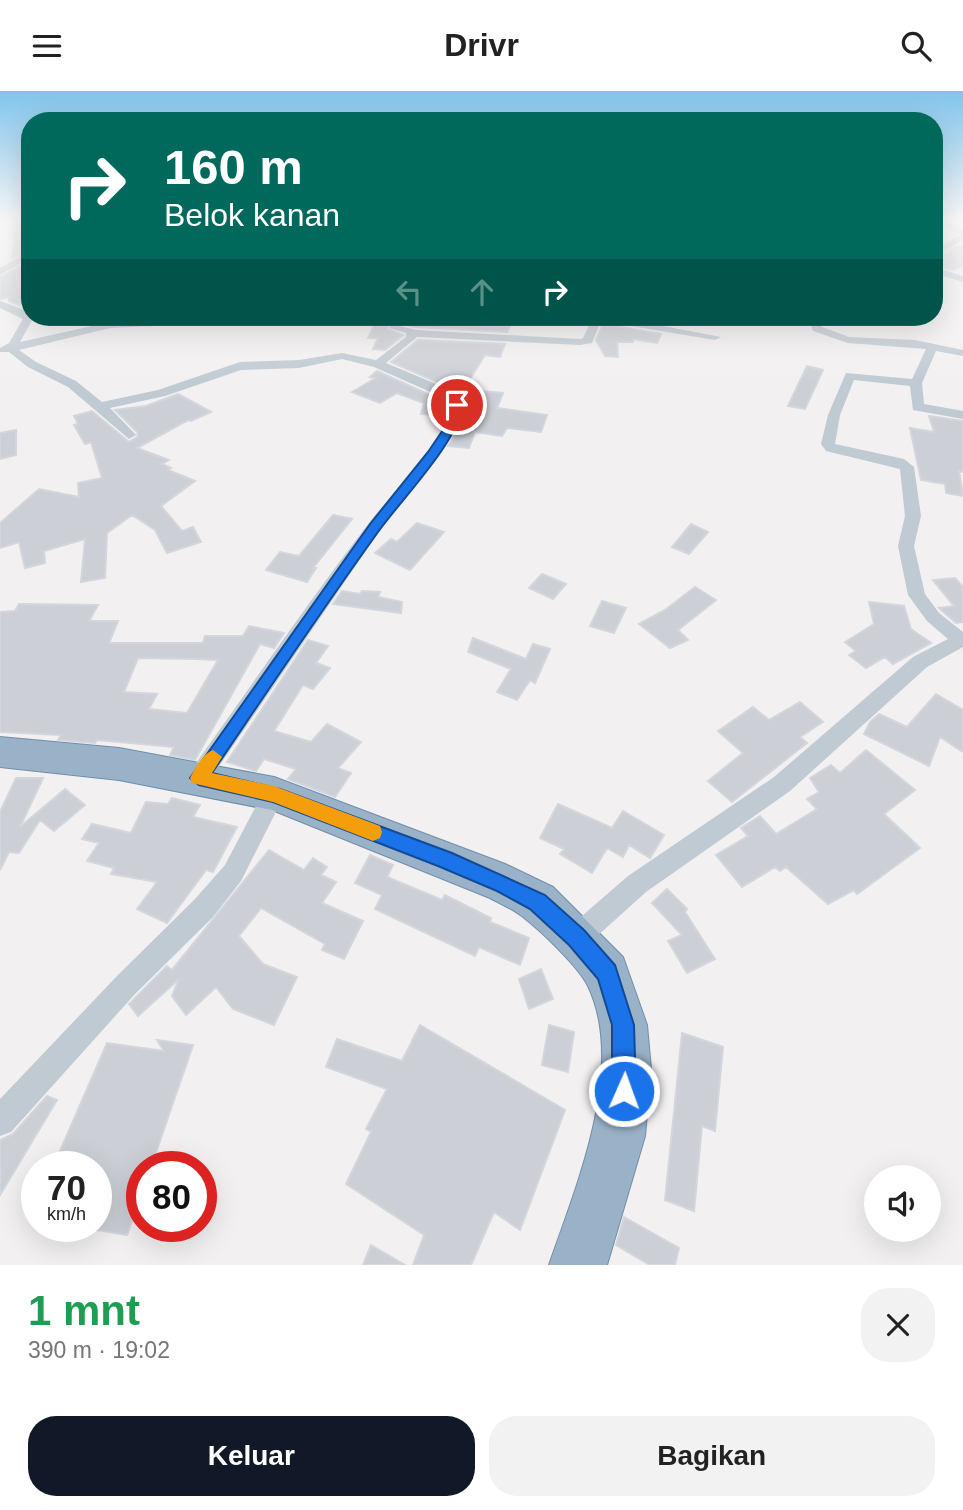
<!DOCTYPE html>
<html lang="id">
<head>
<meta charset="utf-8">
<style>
	:root { --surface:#fff; --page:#f2f2f2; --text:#222; --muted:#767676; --accent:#111827 }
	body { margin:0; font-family:Helvetica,sans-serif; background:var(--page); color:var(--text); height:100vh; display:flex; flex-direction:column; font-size:26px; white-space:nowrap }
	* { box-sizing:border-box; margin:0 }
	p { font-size:23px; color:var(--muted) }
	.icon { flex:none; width:38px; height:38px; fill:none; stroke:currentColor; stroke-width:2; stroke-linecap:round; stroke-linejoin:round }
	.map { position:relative; height:1174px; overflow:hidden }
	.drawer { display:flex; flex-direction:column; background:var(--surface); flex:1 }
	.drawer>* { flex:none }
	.hud { position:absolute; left:21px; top:21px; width:922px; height:214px; border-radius:28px; box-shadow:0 7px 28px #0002; background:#00695c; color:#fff; overflow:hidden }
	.tools { position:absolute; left:864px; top:1074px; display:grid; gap:14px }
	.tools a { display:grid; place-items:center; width:77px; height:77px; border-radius:50%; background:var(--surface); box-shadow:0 7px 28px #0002; font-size:35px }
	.speed { position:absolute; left:21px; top:1060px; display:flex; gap:14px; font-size:35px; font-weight:700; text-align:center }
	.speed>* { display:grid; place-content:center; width:91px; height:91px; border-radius:50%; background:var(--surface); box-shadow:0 7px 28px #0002; line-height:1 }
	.speed small { font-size:18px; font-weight:400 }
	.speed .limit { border:10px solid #d22; background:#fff; color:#111 }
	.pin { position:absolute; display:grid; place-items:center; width:60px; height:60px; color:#fff; margin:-30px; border:4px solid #fff; border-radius:50%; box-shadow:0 2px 7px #0007 }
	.me { position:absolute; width:77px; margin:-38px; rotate:2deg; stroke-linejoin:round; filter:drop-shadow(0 0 5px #0008) }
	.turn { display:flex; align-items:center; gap:24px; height:147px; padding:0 28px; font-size:32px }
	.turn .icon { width:91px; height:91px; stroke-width:2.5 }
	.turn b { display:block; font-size:49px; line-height:60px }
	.lanes { display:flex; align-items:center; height:66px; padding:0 28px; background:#0003; justify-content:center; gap:35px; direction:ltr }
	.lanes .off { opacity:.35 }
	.round { display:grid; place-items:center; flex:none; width:74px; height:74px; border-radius:28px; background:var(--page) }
	.summary { display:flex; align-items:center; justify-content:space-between; height:119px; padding:0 28px }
	h1 { font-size:42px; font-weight:800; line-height:52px; color:#1e9e55 }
	.primary-button { display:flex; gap:14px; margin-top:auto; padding:14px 28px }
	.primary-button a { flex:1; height:80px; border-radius:28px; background:var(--accent); color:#fff; font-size:28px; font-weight:800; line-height:80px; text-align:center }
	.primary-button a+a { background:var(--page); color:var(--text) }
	header { display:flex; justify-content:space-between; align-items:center; height:91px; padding:0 28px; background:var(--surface); font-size:32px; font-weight:800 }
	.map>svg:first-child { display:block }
	.building { fill:#cccfd5; stroke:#d3d6dc; stroke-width:2; fill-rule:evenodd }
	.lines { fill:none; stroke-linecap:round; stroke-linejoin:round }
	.trunk-casing { stroke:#718eac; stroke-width:2 }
	.minor { fill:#c0cad2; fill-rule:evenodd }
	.trunk { fill:#9ab2c8; fill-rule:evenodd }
	.route { fill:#1a73e8; stroke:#114b97; stroke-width:2 }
	.slow { fill:#f59e0b }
</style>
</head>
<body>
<header><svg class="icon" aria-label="menu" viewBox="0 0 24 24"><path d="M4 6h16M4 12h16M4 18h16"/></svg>Drivr<svg class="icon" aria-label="search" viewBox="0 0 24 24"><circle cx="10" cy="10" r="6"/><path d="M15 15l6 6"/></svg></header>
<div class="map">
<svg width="963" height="1174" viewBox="0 0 963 1174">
	<rect width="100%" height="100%" fill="#f2f0f0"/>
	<path class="building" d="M16 128H28L29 158 12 167Z
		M958 155 963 156V175L952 179 934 173V169Z
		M28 171 20 214 9 210V206L0 208V186Z
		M378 226H391L387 238 403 244 385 259 373 258 378 247H368Z
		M407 226H508L504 234 510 235 507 241 416 236 404 233Z
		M603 233 661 243 657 252 633 248V251H617L618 266 605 265 596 249Z
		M418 249 505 253 500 266 485 264 466 294 472 296 469 299 503 302 497 317 547 324 541 341 507 337 502 345 475 341 469 357 448 355 466 327V310L460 301 391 271Z
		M807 275 823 279 805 318 788 315Z
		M377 280 448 312 445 324 421 323 424 312 397 302 380 312 352 301 376 287 370 286Z
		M178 303 211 321 191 330 188 329 137 357 169 369 162 373 171 377 168 379 195 390 161 415 182 440 193 436 201 451 167 462 155 439 132 424 107 442 105 487 81 491 85 448 44 460 45 472 25 477 19 451 0 457V432L39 398 79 406 78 392 102 387 91 351 85 353 74 334 78 333 74 325 92 320 129 351 137 346 138 342 115 319 146 315Z
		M929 325 963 330V381L959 380 963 405 946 402 945 393 921 389 910 337 934 341Z
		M16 339V364L0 368V342Z
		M333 424 352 428 313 477H316L307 491 266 479 280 461 299 465Z
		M417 432 444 441 410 479 375 462 391 448 397 451Z
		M691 433 708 441 689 463 672 456Z
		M542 483 566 493 553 508 529 497Z
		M955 487 963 496V531L956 532 939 517 954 515 933 489Z
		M695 496 716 509 678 539 688 549 670 557 639 533 665 519Z
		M342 500 360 503 362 500 380 501 378 506 402 511 401 522 333 513Z
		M602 510 626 517 614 542 590 535Z
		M869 511 904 515 911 538 931 552 893 573 885 566 866 577 849 564 856 560 845 551 874 533Z
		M19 513 98 514 89 530H118L109 552H203L205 545H243L249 535 284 542 274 557 260 553 195 669 170 664 174 656 97 649 95 652 58 649 61 644 0 641V521L15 520ZM138 567 196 568 218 569 187 622 149 618 157 603 124 601Z
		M473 547 526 568 533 553 550 558 535 592 530 589 517 609 497 601 511 578 468 561Z
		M308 549 328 555 316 572 330 577 313 598 303 594 274 640 311 651 327 633 361 651 338 677 351 682 335 706 288 688 296 678 264 668 256 680 227 671Z
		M936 603 963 619V661L940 646 929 675 864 643 870 631 879 623 907 636Z
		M800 611 823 631 800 646 807 652 732 711 708 690 743 662 718 640 753 616 769 629Z
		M866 659 915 699 884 723 920 757 857 803 854 799 828 813 786 776 780 780 775 776 742 796 716 764 748 745 741 737 760 725 776 743 817 718 807 708 819 701 810 687 831 674 840 682Z
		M16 687H43L20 736 65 698 85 714 54 740 40 729 19 762 9 761 0 779V721Z
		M172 707 200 714 193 726 237 736 213 781 206 779 167 832 137 818 157 791 111 783 114 777 87 770 99 752 82 748 92 733 131 742 146 711 168 713Z
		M558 713 612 737 623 720 664 744 650 767 629 754 623 766 607 757 592 782 560 763 564 758 540 747Z
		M269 759 304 779 313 767 327 776 321 784 336 791 322 812 363 830 344 868 322 859 325 853 261 817 239 845 263 873 297 886 274 934 233 918 216 896 186 924 172 905 179 888 138 925 129 913 167 875 172 879Z
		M370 764 393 774 387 786 442 809 445 804 491 827 490 831 529 847 520 874 479 856 475 865 375 818 382 804 355 792Z
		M667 798 687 818 685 821 715 868 687 882 668 850 682 844 652 812Z
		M541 878 553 908 529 918 519 888Z
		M420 934 565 1019 520 1139 494 1121 471 1174H413L424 1144 346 1093 371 1041 366 1038 387 998 326 976 337 948 402 970Z
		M549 934 574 941 568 981 542 974Z
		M682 942 723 956 715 1040 702 1035 694 1120 665 1109Z
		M157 949 193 954 151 1076H142V1102L127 1144 96 1139V1076H53L107 952 164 960Z
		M47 1005 57 1009 0 1104V1049L13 1043Z
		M624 1126 679 1157 675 1174H650L616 1154Z
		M371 1154 405 1174H363Z"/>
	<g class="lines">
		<defs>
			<path id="trunk" d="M0 646 119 657 274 686 505 773 553 796 623 866 647 934 651 978 645 1045 607 1174H549C576 1096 627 976 588 895 579 876 540 839 523 826 513 818 501 813 490 807L272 719 119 689 0 676Z"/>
		</defs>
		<use href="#trunk" class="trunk-casing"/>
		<path class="minor" d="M934 128 963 138V149L934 167V160L961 143 934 132Z
			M30 160V167L0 184V177Z
			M934 176 963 185V191L934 182Z
			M0 210 30 221V226H34L20 251 110 231 181 226 155 235 110 237 19 259 36 271 76 290 102 311 158 299 240 271 299 269 342 262 376 269 406 246V242L389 237 394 226H404L400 235 416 239 580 248 583 247 593 226H616L721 246 715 249 601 230 592 252 580 254 417 246 386 272 458 302 463 310V327L437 366 380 439 207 693 199 695 191 693 188 686 191 679C250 597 307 512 369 432 394 399 448 351 451 310L374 276 342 268 299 277 241 279 165 305 110 317 136 344 129 348 68 296 28 276 9 261H0V257L9 252 23 228 0 217Z
			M808 226H818L822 236 849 246 915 249 963 259V265L936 260 922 292 924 313 963 320V328L913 319 910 295 854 289 840 324 835 353 904 368 914 376 921 425 914 455 925 503 939 522 963 541V556L927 576 790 700 646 801 585 856 576 860 567 856 563 847 567 838 628 785 774 686 913 566 948 548 927 530 908 504 898 455 905 425 900 378 826 360 821 353 828 324 846 282 912 288 926 258 848 252 813 240Z
			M274 693 282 696 285 703 241 790 213 826 135 903 11 1041 0 1045V1008L117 885 195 808 225 774 266 696Z"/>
		<use href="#trunk" class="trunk"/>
	</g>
	<linearGradient id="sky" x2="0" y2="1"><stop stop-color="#81c4eb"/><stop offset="0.44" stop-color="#f9f8f8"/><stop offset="1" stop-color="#f9f8f8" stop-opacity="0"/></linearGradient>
	<rect width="963" height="292" fill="url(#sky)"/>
	<path class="route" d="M453 312 462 314C461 348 399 411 378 441 321 520 267 601 212 682L280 698 452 762 545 804 584 839 615 874 634 934 636 1000 632 1008 624 1012 615 1008 612 1000V934L598 888 569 854 530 818 497 800 438 775 273 711 199 694 190 687 370 433 428 361 451 327Z"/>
	<path class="slow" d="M213 659 222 666 212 682 274 695 380 735 382 741 380 747 373 750 273 711 192 692 190 687C195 677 203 663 213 659Z"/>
</svg>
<div class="tools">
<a><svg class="icon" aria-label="sound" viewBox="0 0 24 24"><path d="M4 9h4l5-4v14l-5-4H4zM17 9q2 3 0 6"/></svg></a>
</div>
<div class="speed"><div>70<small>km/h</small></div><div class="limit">80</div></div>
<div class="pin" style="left:457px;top:314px;background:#d93025"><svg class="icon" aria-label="arrive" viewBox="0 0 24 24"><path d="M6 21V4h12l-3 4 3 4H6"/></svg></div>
<svg class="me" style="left:624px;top:1000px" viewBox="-20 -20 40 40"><circle r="17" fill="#1a73e8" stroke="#fff" stroke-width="3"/><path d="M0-11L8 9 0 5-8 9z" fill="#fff"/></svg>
<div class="hud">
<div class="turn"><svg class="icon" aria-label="right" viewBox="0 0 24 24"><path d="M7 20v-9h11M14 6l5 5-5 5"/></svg><div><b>160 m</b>Belok kanan</div></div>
<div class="lanes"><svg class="icon off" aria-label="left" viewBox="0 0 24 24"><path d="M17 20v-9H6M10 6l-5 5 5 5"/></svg><svg class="icon off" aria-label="ahead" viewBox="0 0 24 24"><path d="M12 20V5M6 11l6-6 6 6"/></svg><svg class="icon" aria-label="right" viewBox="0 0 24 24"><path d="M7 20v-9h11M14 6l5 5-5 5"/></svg></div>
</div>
</div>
<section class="drawer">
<div class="summary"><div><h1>1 mnt</h1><p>390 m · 19:02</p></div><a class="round"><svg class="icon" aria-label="close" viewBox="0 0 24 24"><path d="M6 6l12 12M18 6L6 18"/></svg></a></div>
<div class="primary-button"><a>Keluar</a><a>Bagikan</a></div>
</section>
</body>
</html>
